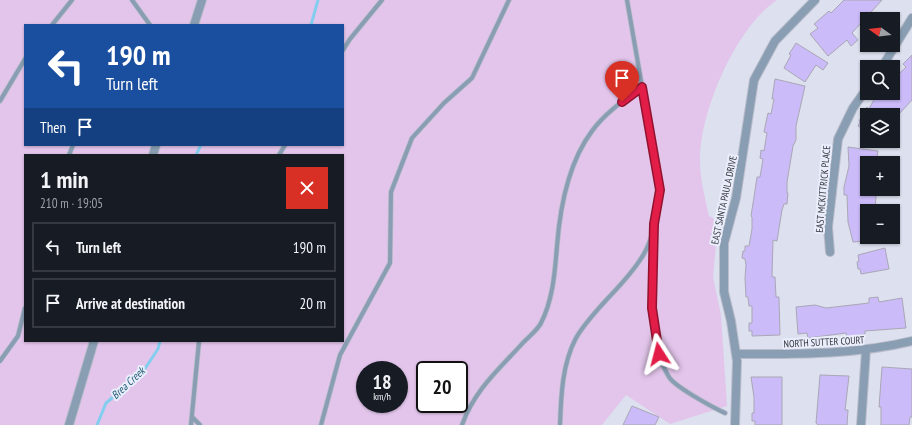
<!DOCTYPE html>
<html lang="en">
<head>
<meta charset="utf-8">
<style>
	:root { --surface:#171b24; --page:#242831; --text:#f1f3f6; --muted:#9ea1a6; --line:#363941 }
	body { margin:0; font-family:"PT Sans Narrow",sans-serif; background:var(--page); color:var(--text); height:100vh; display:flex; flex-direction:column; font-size:15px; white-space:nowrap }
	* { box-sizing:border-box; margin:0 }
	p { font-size:13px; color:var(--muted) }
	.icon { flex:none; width:22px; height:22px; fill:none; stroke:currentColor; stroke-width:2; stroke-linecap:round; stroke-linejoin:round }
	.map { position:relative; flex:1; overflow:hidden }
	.side { position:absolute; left:24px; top:154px; width:320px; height:188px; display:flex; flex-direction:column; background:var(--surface); border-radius:0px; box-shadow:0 1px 3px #0004 }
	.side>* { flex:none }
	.banner { position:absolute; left:24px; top:24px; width:320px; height:122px; border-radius:0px; box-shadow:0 1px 3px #0004; background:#1a4fa0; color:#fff; overflow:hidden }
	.needle { width:26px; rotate:285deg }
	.buttons { position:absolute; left:860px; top:12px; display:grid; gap:8px }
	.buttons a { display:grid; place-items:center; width:40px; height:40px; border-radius:0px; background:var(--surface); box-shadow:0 1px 3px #0004; font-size:20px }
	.speed { position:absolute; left:356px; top:361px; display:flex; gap:8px; font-size:20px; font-weight:700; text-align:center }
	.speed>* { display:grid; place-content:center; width:52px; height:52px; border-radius:50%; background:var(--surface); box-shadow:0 1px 3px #0004; line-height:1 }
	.speed small { font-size:10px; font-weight:400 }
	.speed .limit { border:2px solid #111; border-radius:6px; background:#fff; color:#111 }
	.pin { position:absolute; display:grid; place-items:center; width:34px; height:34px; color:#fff; margin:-41px -17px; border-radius:50% 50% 50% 0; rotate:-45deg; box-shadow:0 0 4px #0007 }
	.pin .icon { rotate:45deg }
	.me { position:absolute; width:44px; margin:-22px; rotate:351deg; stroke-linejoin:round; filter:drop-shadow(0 0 3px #0008) }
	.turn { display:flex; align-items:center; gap:14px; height:84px; padding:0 16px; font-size:18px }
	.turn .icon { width:52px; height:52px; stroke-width:2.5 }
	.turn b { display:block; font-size:28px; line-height:34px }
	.then { display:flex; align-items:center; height:38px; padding:0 16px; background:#0003; gap:8px; font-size:15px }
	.round { display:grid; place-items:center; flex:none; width:42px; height:42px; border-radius:0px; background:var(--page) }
	.head { display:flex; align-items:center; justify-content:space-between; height:68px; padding:0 16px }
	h1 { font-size:24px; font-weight:700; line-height:30px }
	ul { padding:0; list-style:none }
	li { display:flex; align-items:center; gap:12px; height:50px; margin:0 8px 6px; padding:0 8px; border:2px solid var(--line); border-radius:0px }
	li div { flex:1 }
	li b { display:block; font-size:15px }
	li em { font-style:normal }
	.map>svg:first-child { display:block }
	.green { fill:#e3c5eb; fill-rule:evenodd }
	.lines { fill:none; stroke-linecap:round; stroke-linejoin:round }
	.stream { stroke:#83ceef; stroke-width:3 }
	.building { fill:#cbbbf9; stroke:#aaa7b5 }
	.service-casing { stroke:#babdca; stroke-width:5.5 }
	.minor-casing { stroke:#babdca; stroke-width:10 }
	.service { stroke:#899db3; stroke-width:4 }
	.minor { stroke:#899db3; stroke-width:8 }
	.route-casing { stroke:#92132f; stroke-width:10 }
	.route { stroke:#e11d48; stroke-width:7 }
	.labels { text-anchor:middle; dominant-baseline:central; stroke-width:4; stroke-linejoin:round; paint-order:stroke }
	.street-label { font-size:10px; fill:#313238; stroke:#eaeefc }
	.water-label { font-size:11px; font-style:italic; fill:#245e75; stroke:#eaeefc }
</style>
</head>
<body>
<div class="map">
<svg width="912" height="425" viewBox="0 0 912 425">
	<rect width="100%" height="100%" fill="#dce0ef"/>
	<path class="green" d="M0 0H777C736 27 700 111 700 159 700 179 705 198 709 216L718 221 713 277 721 315 727 406 670 424 626 395 602 425H0ZM25 25H343V145H25ZM25 155H343V341H25ZM365 370H399V404H365ZM425 370H459V404H425Z"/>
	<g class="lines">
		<path class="stream" d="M311 25 318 0
			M196 155 201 145
			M97 425 106 403 142 373 158 349 160 341"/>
	</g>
	<path class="building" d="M844 0H882L852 33 858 40 851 46 847 40 828 56 810 34 818 28 814 24 829 11 831 13Z
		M796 43 828 63 823 70 816 65 805 82 784 68 791 55 789 54Z
		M912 55V100L899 114 897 113 896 115H867V131L858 126 860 122 859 121 867 107V112L878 93H893V80L906 67 903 64Z
		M775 79 805 86 796 126V140L793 146 787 182V193H788L787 204H784L782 210 777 241 773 240 772 277H775L776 297H779L780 335 752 336V331H749V323H752V306H749L748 297H746L745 278 746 265 745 259 742 258 743 251H745V246H749L752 229V217L751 216 754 197 757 177H760L763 159 760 158 761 150 764 151 767 133 764 132 768 113 771 114 774 99H772Z
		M848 147 878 151 876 163H867V189H876V197L875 208 867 209V241L853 242 848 222 847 195H844V187L849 166Z
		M885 248 889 269 861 274 860 269H858L857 262 859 261 858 255Z
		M878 297 879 302 902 298 906 328 865 331V334L847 337 846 333 808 338 807 333 798 334 796 307 815 305 826 308 869 303V298Z
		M882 367 912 369V417H910L909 425H881V407H879Z
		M820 375 849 376 845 410H848L847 425H818L816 423Z
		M751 377H782V425H755V421H752V413H754V397Z
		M632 406 659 417 655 425H623Z"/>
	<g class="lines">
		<defs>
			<path id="service" d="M132 0 150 25
				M52 25 72 0
				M343 50 350 39 382 0
				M0 101 25 59
				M69 155 73 145
				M279 155 285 145
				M654 231C653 272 646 341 669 377 675 387 714 408 725 413
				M0 361 18 336 25 308
				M192 417 200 425
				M191 425 199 341
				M321 425 340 355 390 263 391 192 412 138 444 103 472 78 509 0
				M462 425C474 391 497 371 521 345 527 338 537 331 541 323 553 300 555 271 557 246 560 207 568 163 592 131 605 113 624 100 642 87
				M560 425C561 397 562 364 576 338 593 309 622 288 640 260 654 241 657 213 660 190L627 0"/>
			<path id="minor" d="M194 25 202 0
				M882 67 912 18
				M153 155 156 145
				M830 252 828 227 838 139 853 108 867 88
				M736 354C795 354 855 355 912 341
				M69 425 94 341
				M735 425 737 361 731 321 724 292V243L736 198 754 80 775 41 815 0
				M861 425 866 350"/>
		</defs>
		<use href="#service" class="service-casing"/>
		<use href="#minor" class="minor-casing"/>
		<use href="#service" class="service"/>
		<use href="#minor" class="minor"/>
	</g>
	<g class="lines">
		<defs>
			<path id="route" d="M622 102 642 87 660 190 654 224 652 308 659 354"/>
		</defs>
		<use href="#route" class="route-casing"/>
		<use href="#route" class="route"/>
	</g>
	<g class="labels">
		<g class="street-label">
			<text transform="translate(823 189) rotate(-85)">EAST MCKITTRICK PLACE</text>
			<text transform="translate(724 200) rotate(-78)">EAST SANTA PAULA DRIVE</text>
			<text transform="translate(824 342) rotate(-3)">NORTH SUTTER COURT</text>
		</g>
		<g class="water-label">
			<text transform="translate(128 383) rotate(-43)">Brea Creek</text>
		</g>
	</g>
</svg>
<div class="buttons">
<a><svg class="needle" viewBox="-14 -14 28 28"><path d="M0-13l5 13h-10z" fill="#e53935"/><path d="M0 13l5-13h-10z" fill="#9ea1a6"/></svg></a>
<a><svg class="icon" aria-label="search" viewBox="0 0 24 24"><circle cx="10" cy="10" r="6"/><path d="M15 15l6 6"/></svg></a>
<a><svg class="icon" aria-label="layers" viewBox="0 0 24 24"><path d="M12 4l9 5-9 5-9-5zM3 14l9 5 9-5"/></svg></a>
<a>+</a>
<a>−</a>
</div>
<div class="speed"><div>18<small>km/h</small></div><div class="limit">20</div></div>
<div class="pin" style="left:622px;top:102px;background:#d93025"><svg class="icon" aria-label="arrive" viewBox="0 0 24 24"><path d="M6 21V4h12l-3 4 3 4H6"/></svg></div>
<svg class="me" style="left:659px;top:354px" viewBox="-20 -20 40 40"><path d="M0-17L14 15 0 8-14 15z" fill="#e11d48" stroke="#fff" stroke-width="4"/></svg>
<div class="banner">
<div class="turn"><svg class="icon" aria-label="left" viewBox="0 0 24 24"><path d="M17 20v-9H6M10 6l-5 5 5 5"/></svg><div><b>190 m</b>Turn left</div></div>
<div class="then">Then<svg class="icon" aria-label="arrive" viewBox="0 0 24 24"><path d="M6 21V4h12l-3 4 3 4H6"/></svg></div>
</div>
<section class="side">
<div class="head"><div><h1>1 min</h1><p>210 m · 19:05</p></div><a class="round" style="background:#d93025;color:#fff"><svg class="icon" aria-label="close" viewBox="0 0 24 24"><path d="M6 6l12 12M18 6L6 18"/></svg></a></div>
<ul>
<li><svg class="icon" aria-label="left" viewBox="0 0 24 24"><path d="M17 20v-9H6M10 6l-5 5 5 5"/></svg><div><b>Turn left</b></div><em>190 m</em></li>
<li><svg class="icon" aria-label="arrive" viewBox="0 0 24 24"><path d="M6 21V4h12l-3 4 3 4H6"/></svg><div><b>Arrive at destination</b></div><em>20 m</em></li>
</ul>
</section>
</div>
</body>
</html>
